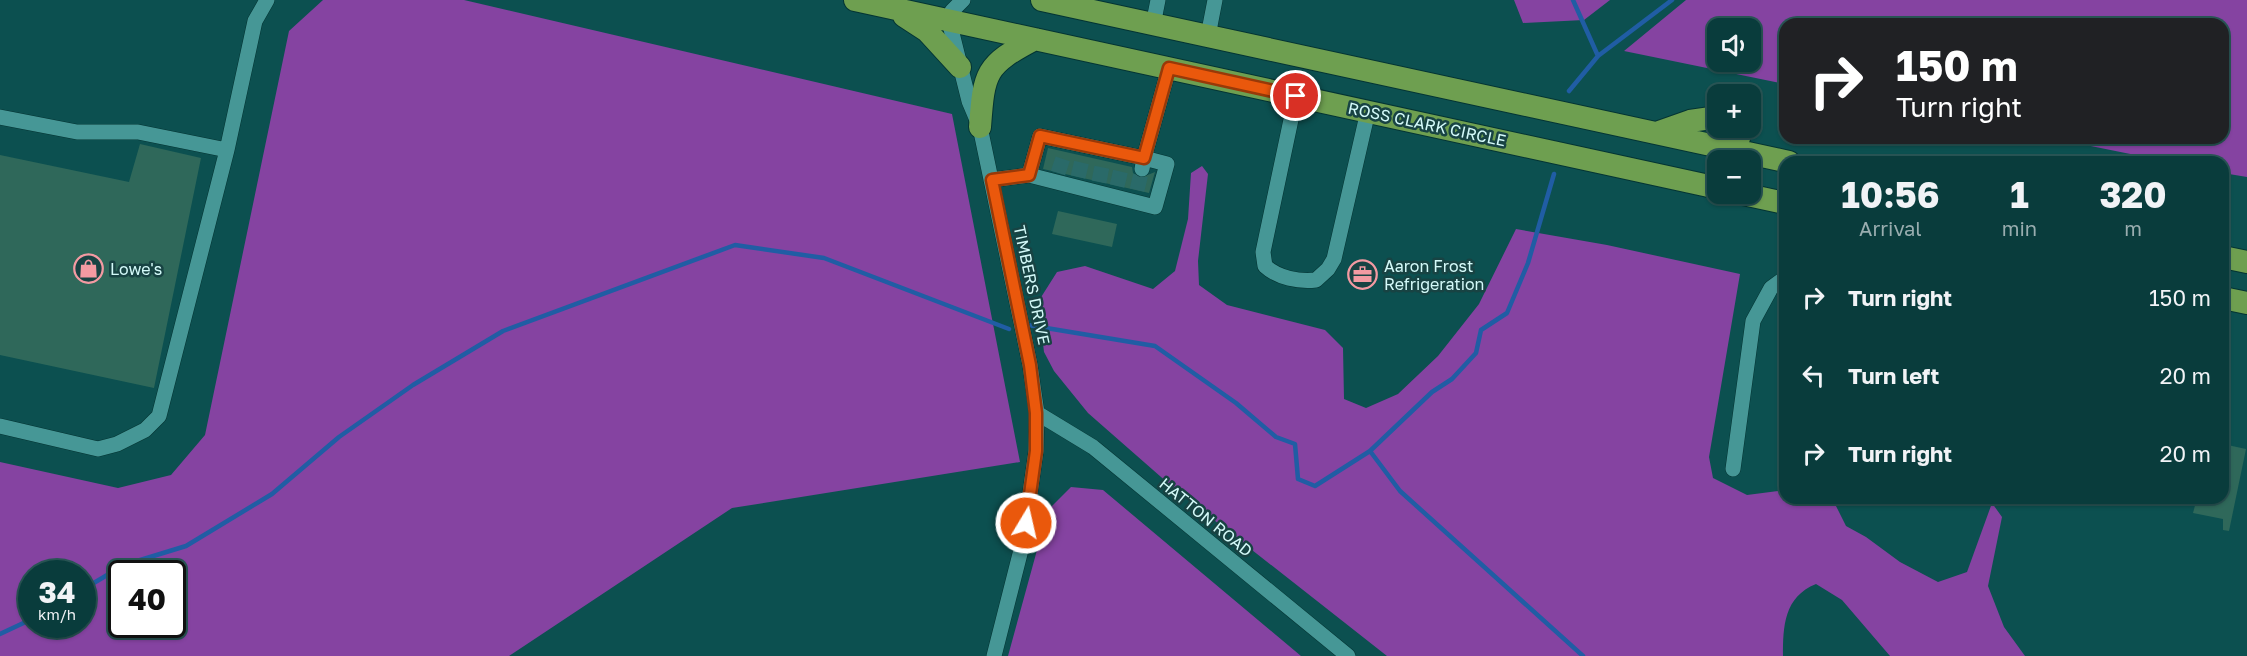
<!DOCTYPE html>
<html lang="en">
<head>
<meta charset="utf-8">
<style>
	:root { --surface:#093c3c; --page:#124343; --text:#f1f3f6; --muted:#99adaf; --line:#295656 }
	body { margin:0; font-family:"Golos Text",sans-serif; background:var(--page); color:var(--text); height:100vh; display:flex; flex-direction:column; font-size:22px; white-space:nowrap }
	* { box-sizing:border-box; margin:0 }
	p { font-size:20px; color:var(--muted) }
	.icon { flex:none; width:33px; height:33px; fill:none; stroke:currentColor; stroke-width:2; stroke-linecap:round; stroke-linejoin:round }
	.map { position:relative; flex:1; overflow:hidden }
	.details { position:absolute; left:1779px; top:156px; width:450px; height:348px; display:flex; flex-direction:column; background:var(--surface); border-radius:18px; box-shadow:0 2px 4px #0004,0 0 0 2px var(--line) }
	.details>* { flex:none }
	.hud { position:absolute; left:1779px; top:18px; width:450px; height:126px; border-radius:18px; box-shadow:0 2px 4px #0004,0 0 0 2px var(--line); background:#202124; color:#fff; overflow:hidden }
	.tools { position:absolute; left:1707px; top:18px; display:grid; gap:12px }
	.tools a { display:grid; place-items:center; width:54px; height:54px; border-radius:12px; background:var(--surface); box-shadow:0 2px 4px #0004,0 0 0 2px var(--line); font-size:30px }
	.speed { position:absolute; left:18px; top:560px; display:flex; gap:12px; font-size:30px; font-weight:700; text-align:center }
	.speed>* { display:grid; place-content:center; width:78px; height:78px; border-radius:50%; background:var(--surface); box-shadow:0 2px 4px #0004,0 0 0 2px var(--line); line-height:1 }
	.speed small { font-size:15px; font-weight:400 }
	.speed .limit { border:3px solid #111; border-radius:9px; background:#fff; color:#111 }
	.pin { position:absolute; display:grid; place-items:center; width:51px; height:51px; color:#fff; margin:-26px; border:3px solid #fff; border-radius:50%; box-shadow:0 2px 6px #0007 }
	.me { position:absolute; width:66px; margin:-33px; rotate:9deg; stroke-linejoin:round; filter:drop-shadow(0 0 4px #0008) }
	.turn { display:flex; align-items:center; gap:21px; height:126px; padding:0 18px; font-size:27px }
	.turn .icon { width:78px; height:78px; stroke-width:2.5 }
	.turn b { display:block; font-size:42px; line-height:51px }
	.eta { display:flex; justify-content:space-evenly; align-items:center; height:102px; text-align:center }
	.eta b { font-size:36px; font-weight:700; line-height:42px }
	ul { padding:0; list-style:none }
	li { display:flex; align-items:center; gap:18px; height:78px; padding:0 18px }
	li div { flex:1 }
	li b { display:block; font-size:22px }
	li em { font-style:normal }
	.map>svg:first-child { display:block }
	.green { fill:#8543a1; fill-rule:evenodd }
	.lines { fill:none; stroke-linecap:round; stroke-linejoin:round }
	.stream { stroke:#205da4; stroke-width:4.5 }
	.building { fill:#2f685a }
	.minor-tunnel { stroke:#2a6a69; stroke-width:15; stroke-dasharray:15 8; stroke-linecap:butt }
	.minor-casing { stroke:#043433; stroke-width:16 }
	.highway-casing { stroke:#043433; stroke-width:24 }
	.minor { stroke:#469796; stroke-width:15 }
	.highway { stroke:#6e9f50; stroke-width:22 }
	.route-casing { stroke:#983908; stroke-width:15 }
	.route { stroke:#ea580c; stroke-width:10 }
	.labels { text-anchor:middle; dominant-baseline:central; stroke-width:5; stroke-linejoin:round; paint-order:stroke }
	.street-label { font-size:16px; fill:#d4faf9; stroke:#184343 }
	.poi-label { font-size:16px; fill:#d4faf9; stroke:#184343; text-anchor:start }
</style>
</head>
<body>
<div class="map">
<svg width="2247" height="656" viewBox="0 0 2247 656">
	<rect width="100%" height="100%" fill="#0c5050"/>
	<path class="green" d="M323 0H464L952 114 1020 462 732 508 509 656H0V462L118 488 171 475 205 435 289 31ZM32 573H82V624H32ZM122 573H172V624H122Z
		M1514 0H1610L1584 20 1523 23Z
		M1686 0H2247V177L2223 173V162H2170L2051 138H2223V24H1785V84L1624 51ZM1718 28H1750V62H1718Z
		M1202 166 1208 174 1198 261 1199 285 1227 305 1325 330 1343 348 1344 399 1366 408 1398 394 1438 356 1479 304 1516 229 1607 245 1740 274 1709 457 1713 478 1747 495 1778 491 1785 482V498H1832L1846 526 1866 537 1900 562 1938 582 1967 572 1992 503 2002 517 1988 586 2004 627 2025 656H1890L1842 600 1816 584C1784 597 1783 626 1783 656H1387L1177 491 1088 413 1054 371 1044 352 1038 302 1057 272 1085 266 1153 289 1175 271 1188 219 1191 173Z
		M1071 487 1103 490 1301 656H1008L1048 510Z"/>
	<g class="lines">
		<path class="stream" d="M1573 0 1598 56
			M1569 91 1598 56 1672 0
			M1028 325 1155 346 1236 403 1276 437 1295 444 1298 479 1315 486 1370 451 1432 392 1452 379 1476 353 1481 330 1507 313 1528 263 1554 174
			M1370 451 1400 491 1583 656
			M82 590 124 565 186 546 272 494 339 437 413 385 503 331 735 245 824 258 1009 329
			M0 634 32 619"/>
	</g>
	<path class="building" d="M140 144 201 158 154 388 0 355V155L129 182Z
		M1048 148 1132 167 1133 173 1140 178 1155 172 1149 193 1043 169Z
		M1058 211 1117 224 1112 247 1052 234Z
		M2223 444 2246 449 2229 531 2223 530V519L2193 513 2197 498H2223Z"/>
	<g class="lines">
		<path class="minor-tunnel" d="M1058 173 1065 152
			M1078 177 1083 156
			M1099 182 1103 161
			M1117 186 1122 165
			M1137 190 1142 169"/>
		<defs>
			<path id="minor" d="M963 0 952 11 949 21 969 101 980 127 1030 365 1037 413 1036 451 1023 542 994 656
				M1153 25 1158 0
				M1208 36 1215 0
				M1296 96 1263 252 1265 266C1278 278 1299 282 1316 280L1328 269 1334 259 1368 111
				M0 117 77 132H138L227 150
				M1029 175 1155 207 1167 164 1144 158 1142 169
				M991 180 1029 175 1040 136 1144 158 1169 68
				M1037 413 1093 447 1348 656
				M0 426 98 449 117 444 145 430 159 416 227 150 255 21 267 0
				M1733 469 1753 321 1771 288 1785 278"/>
			<path id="highway" d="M855 0 1718 188
				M1042 0 1789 162
				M904 16 927 31 960 67
				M980 127C984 72 985 65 1035 39
				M1656 133 1690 121 1718 117
				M1731 160 1739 138 1733 128
				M1743 194 1785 203
				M2223 257 2247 262
				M2223 298 2247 303"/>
		</defs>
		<use href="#minor" class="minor-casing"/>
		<use href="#highway" class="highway-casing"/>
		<use href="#minor" class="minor"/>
		<use href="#highway" class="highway"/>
	</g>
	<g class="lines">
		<defs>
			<path id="route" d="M1026 523 1036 451V413L1030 365 992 180 1029 175 1040 136 1144 158 1169 68 1296 96"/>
		</defs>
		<use href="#route" class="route-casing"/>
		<use href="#route" class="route"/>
	</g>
	<defs>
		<symbol id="shop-ring" viewBox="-11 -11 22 22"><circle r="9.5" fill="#184343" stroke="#f49aa2" stroke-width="1.5"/><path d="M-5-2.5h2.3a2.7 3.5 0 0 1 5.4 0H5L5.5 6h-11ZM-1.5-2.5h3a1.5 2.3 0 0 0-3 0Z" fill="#f49aa2"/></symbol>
		<symbol id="office-ring" viewBox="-11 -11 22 22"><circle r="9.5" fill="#184343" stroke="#f49aa2" stroke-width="1.5"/><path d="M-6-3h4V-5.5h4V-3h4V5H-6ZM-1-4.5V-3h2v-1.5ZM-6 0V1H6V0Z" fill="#f49aa2"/></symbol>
	</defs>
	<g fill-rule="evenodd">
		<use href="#shop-ring" x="72" y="252" width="33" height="33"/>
		<use href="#office-ring" x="1346" y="258" width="33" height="33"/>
	</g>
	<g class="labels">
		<g class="street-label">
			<text transform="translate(1427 124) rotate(12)">ROSS CLARK CIRCLE</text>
			<text transform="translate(1032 285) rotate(78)">TIMBERS DRIVE</text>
			<text transform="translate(1206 517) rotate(39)">HATTON ROAD</text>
		</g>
		<g class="poi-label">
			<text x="1384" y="266">Aaron Frost<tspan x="1384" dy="18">Refrigeration</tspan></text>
			<text x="110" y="269">Lowe's</text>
		</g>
	</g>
</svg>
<div class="tools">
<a><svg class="icon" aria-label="sound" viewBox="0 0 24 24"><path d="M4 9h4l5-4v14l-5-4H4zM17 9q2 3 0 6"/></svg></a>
<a>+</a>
<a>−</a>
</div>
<div class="speed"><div>34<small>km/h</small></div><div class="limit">40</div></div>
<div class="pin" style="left:1296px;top:96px;background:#d93025"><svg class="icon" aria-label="arrive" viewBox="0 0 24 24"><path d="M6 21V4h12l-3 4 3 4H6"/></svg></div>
<svg class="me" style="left:1026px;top:523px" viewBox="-20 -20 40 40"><circle r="17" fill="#ea580c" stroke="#fff" stroke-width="3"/><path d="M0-11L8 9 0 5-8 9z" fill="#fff"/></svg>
<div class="hud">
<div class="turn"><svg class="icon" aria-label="right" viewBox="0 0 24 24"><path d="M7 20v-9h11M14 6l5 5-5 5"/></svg><div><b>150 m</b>Turn right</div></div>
</div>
<section class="details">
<div class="eta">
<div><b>10:56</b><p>Arrival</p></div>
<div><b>1</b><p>min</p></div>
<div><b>320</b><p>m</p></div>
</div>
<ul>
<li><svg class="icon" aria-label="right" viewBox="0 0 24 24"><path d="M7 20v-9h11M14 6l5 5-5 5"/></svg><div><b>Turn right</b></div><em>150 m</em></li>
<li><svg class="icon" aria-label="left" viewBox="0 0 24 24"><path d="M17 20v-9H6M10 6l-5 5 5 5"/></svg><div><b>Turn left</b></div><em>20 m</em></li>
<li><svg class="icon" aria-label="right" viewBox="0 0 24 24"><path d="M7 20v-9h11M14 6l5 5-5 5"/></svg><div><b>Turn right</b></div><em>20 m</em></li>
</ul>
</section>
</div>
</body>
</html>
